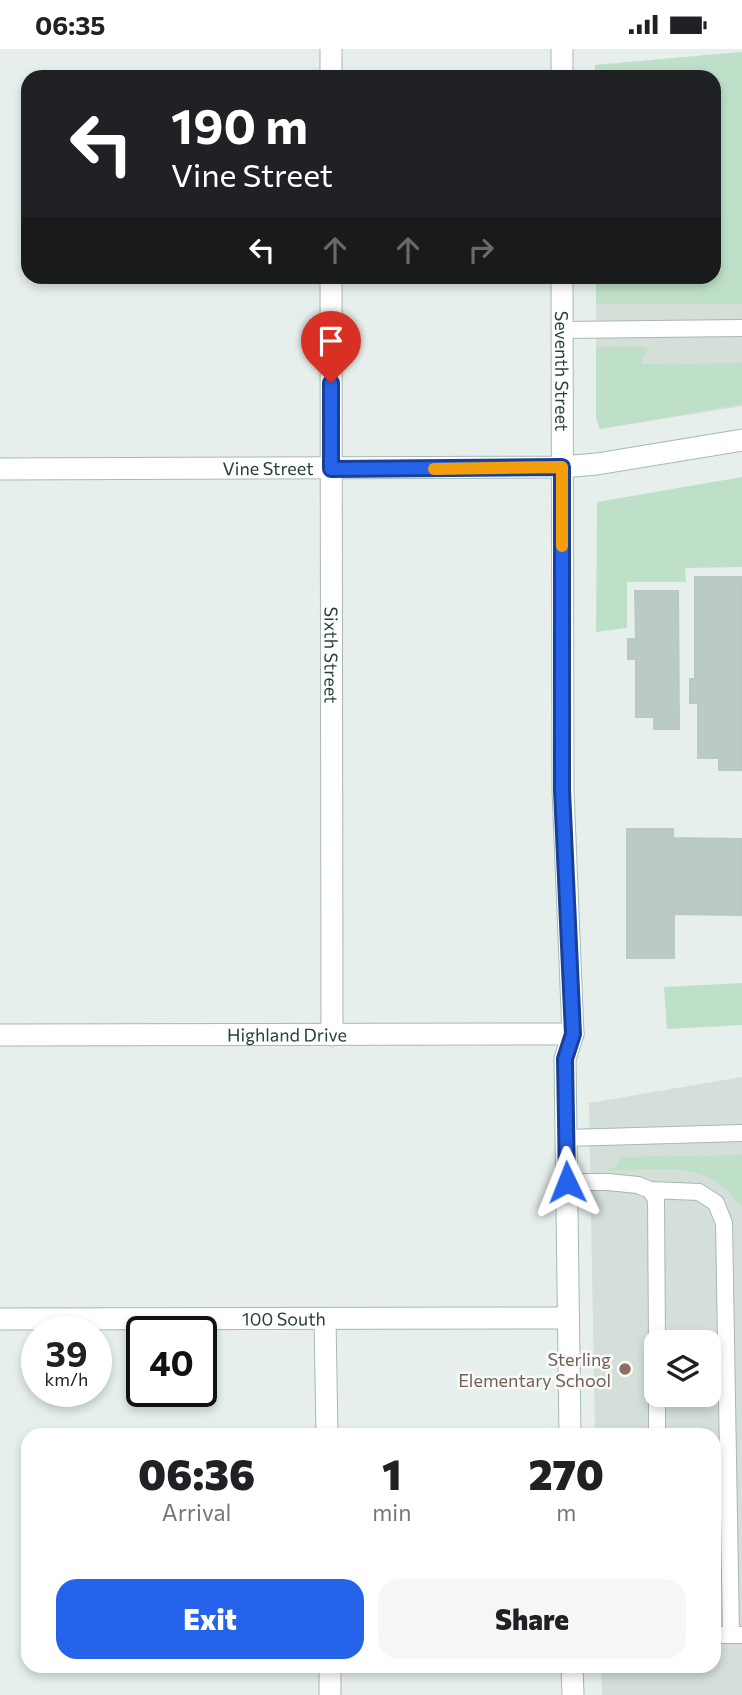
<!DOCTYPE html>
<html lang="en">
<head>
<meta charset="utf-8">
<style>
	:root { --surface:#fff; --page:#f6f6f6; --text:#202124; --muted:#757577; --accent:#2563eb }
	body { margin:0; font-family:Commissioner,sans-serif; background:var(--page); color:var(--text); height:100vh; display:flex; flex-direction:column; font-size:26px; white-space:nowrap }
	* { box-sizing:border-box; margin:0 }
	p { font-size:23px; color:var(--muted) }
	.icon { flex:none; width:38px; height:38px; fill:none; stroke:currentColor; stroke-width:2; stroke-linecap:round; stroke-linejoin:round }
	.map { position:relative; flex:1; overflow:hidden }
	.sheet { position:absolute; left:21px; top:1379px; width:700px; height:245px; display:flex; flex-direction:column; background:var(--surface); border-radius:21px; box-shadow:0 4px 10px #0003 }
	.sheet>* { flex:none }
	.banner { position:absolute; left:21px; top:21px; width:700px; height:214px; border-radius:21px; box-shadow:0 4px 10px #0003; background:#202124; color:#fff; overflow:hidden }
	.fabs { position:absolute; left:644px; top:1281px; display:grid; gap:14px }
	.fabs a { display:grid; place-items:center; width:77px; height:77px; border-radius:14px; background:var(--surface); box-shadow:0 4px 10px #0003; font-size:35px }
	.speed { position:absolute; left:21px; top:1267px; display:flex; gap:14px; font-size:35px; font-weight:700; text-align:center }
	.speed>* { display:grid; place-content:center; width:91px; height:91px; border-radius:50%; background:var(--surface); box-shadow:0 4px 10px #0003; line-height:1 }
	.speed small { font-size:18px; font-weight:400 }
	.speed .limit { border:4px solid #111; border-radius:10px; background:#fff; color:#111 }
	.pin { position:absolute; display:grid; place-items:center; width:60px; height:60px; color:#fff; margin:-72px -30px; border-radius:50% 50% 50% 0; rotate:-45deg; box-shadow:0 0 7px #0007 }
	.pin .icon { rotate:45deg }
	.me { position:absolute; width:77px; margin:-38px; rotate:358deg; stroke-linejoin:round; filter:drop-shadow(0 0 5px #0008) }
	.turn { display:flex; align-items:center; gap:24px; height:147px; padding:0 35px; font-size:32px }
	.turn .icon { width:91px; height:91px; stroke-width:2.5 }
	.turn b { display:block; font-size:49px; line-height:60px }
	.lanes { display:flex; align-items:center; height:66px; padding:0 35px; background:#0003; justify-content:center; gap:35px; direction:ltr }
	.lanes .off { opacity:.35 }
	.eta { display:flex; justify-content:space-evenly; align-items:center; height:119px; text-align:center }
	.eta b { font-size:42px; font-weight:800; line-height:49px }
	.button { display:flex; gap:14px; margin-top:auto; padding:14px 35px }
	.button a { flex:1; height:80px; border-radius:21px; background:var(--accent); color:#fff; font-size:28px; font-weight:800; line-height:80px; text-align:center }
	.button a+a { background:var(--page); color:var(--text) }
	.status { display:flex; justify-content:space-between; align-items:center; height:49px; padding:0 35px; background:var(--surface); direction:ltr }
	.status svg { height:19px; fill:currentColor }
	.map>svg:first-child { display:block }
	.built { fill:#d4dfda; fill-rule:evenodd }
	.green { fill:#bfe0c8 }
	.building { fill:#bbcac4; stroke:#b8c9c2; stroke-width:2 }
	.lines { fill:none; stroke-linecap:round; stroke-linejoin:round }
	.lane-casing { stroke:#a8b8b2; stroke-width:18 }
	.street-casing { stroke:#a8b8b2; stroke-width:23 }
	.secondary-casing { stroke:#a4bbb3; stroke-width:23 }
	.lane { stroke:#fff; stroke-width:16 }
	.street { stroke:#fff; stroke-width:21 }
	.secondary { stroke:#fff; stroke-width:21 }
	.route-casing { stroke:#184099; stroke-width:18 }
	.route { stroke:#2563eb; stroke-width:12 }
	.slow { stroke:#f59e0b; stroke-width:12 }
	.education-dot { fill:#8d6e63; stroke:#f7fbf9; stroke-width:2.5 }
	.labels { text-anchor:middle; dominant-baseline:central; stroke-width:5; stroke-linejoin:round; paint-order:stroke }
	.street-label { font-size:18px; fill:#24423a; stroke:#f7fbf9 }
	.education-label { font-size:18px; fill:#785e54; stroke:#f7fbf9; text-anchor:end }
</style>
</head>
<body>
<div class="status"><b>06:35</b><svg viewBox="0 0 49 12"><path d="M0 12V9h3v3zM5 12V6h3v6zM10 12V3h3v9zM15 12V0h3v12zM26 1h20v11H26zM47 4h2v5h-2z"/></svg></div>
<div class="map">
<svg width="742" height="1646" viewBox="0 0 742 1646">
	<rect width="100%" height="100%" fill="#e6efeb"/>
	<path class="built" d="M742 3V357L600 380 596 368V228H714V28H595V16Z
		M742 1028V1646H602L601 1617H714V1386H595L589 1054ZM656 1293H709V1346H656Z"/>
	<path class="green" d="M742 3V255H596V228H714V28H595V16Z
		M596 298H648L641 315 742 314V355L600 380 596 368Z
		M742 428V518L685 519 686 533H627V579L596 583 597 453Z
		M742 934V976L667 980 664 938Z
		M742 1106V1157C735 1151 730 1143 723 1137 691 1113 648 1121 610 1122L609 1119 616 1118 621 1108Z"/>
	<path class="building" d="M695 528H742V721H719V709H698V654H690V630H695Z
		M635 542H678L679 680H654V668H636V610H628V590H636Z
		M627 780H673V789L742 790V866L674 865V909H627Z"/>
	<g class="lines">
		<defs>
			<path id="lane" d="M563 281 742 279
				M566 1089 742 1084
				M567 1133H608L638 1136 650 1141 699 1143 716 1154 724 1174 731 1586
				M650 1141 656 1150 657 1293
				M657 1346V1386
				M714 1586H742"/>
			<g id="street">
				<path d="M331 28V0"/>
				<path id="s1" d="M331 228 332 986"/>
				<path id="s2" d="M0 986 573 985"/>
				<path id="s3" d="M0 1270 568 1269"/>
				<path d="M325 1271 327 1386"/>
				<path d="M330 1617V1646"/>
			</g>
			<g id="secondary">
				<path d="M562 0V28"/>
				<path id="s4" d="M562 228 563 741 573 985 565 1010 570 1386"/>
				<path id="s5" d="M0 420 562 418 597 415 742 391"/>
				<path d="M572 1617 573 1646"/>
			</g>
		</defs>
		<use href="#lane" class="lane-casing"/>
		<use href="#street" class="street-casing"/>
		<use href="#secondary" class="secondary-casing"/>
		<use href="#lane" class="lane"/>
		<use href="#street" class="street"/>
		<use href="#secondary" class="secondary"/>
	</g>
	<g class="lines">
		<defs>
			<path id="route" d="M331 334V420L562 418V741L573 985 565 1010 567 1133"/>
		</defs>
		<use href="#route" class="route-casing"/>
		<use href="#route" class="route"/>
		<path class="slow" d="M434 420 562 418V497"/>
	</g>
	<circle class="education-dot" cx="625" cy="1320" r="7"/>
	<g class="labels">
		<g class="street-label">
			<text stroke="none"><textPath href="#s4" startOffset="94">Seventh Street</textPath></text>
			<text stroke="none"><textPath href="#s5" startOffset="268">Vine Street</textPath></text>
			<text stroke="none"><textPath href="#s1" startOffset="378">Sixth Street</textPath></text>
			<text stroke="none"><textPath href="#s2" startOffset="287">Highland Drive</textPath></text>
			<text stroke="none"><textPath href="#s3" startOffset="284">100 South</textPath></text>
		</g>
		<g class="education-label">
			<text x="611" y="1310">Sterling<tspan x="611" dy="21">Elementary School</tspan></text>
		</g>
	</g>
</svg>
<div class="fabs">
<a><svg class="icon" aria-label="layers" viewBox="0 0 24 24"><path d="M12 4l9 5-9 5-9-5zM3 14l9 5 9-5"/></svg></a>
</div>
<div class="speed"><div>39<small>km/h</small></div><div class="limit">40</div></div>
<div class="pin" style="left:331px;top:334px;background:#d93025"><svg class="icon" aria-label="arrive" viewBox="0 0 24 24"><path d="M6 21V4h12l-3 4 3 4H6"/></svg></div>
<svg class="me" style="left:567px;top:1133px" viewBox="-20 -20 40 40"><path d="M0-17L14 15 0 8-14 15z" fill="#2563eb" stroke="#fff" stroke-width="4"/></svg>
<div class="banner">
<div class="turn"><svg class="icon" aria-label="left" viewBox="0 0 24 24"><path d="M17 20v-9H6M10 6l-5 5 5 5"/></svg><div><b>190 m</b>Vine Street</div></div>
<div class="lanes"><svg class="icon" aria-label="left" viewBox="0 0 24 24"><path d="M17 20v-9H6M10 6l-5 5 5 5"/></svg><svg class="icon off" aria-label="ahead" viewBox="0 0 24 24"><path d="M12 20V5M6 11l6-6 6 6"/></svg><svg class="icon off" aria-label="ahead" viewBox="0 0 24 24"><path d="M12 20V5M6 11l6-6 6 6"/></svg><svg class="icon off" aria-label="right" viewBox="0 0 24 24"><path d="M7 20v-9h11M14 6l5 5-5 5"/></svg></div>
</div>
<section class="sheet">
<div class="eta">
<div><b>06:36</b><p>Arrival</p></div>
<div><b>1</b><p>min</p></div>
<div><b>270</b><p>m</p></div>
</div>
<div class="button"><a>Exit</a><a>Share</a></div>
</section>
</div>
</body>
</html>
